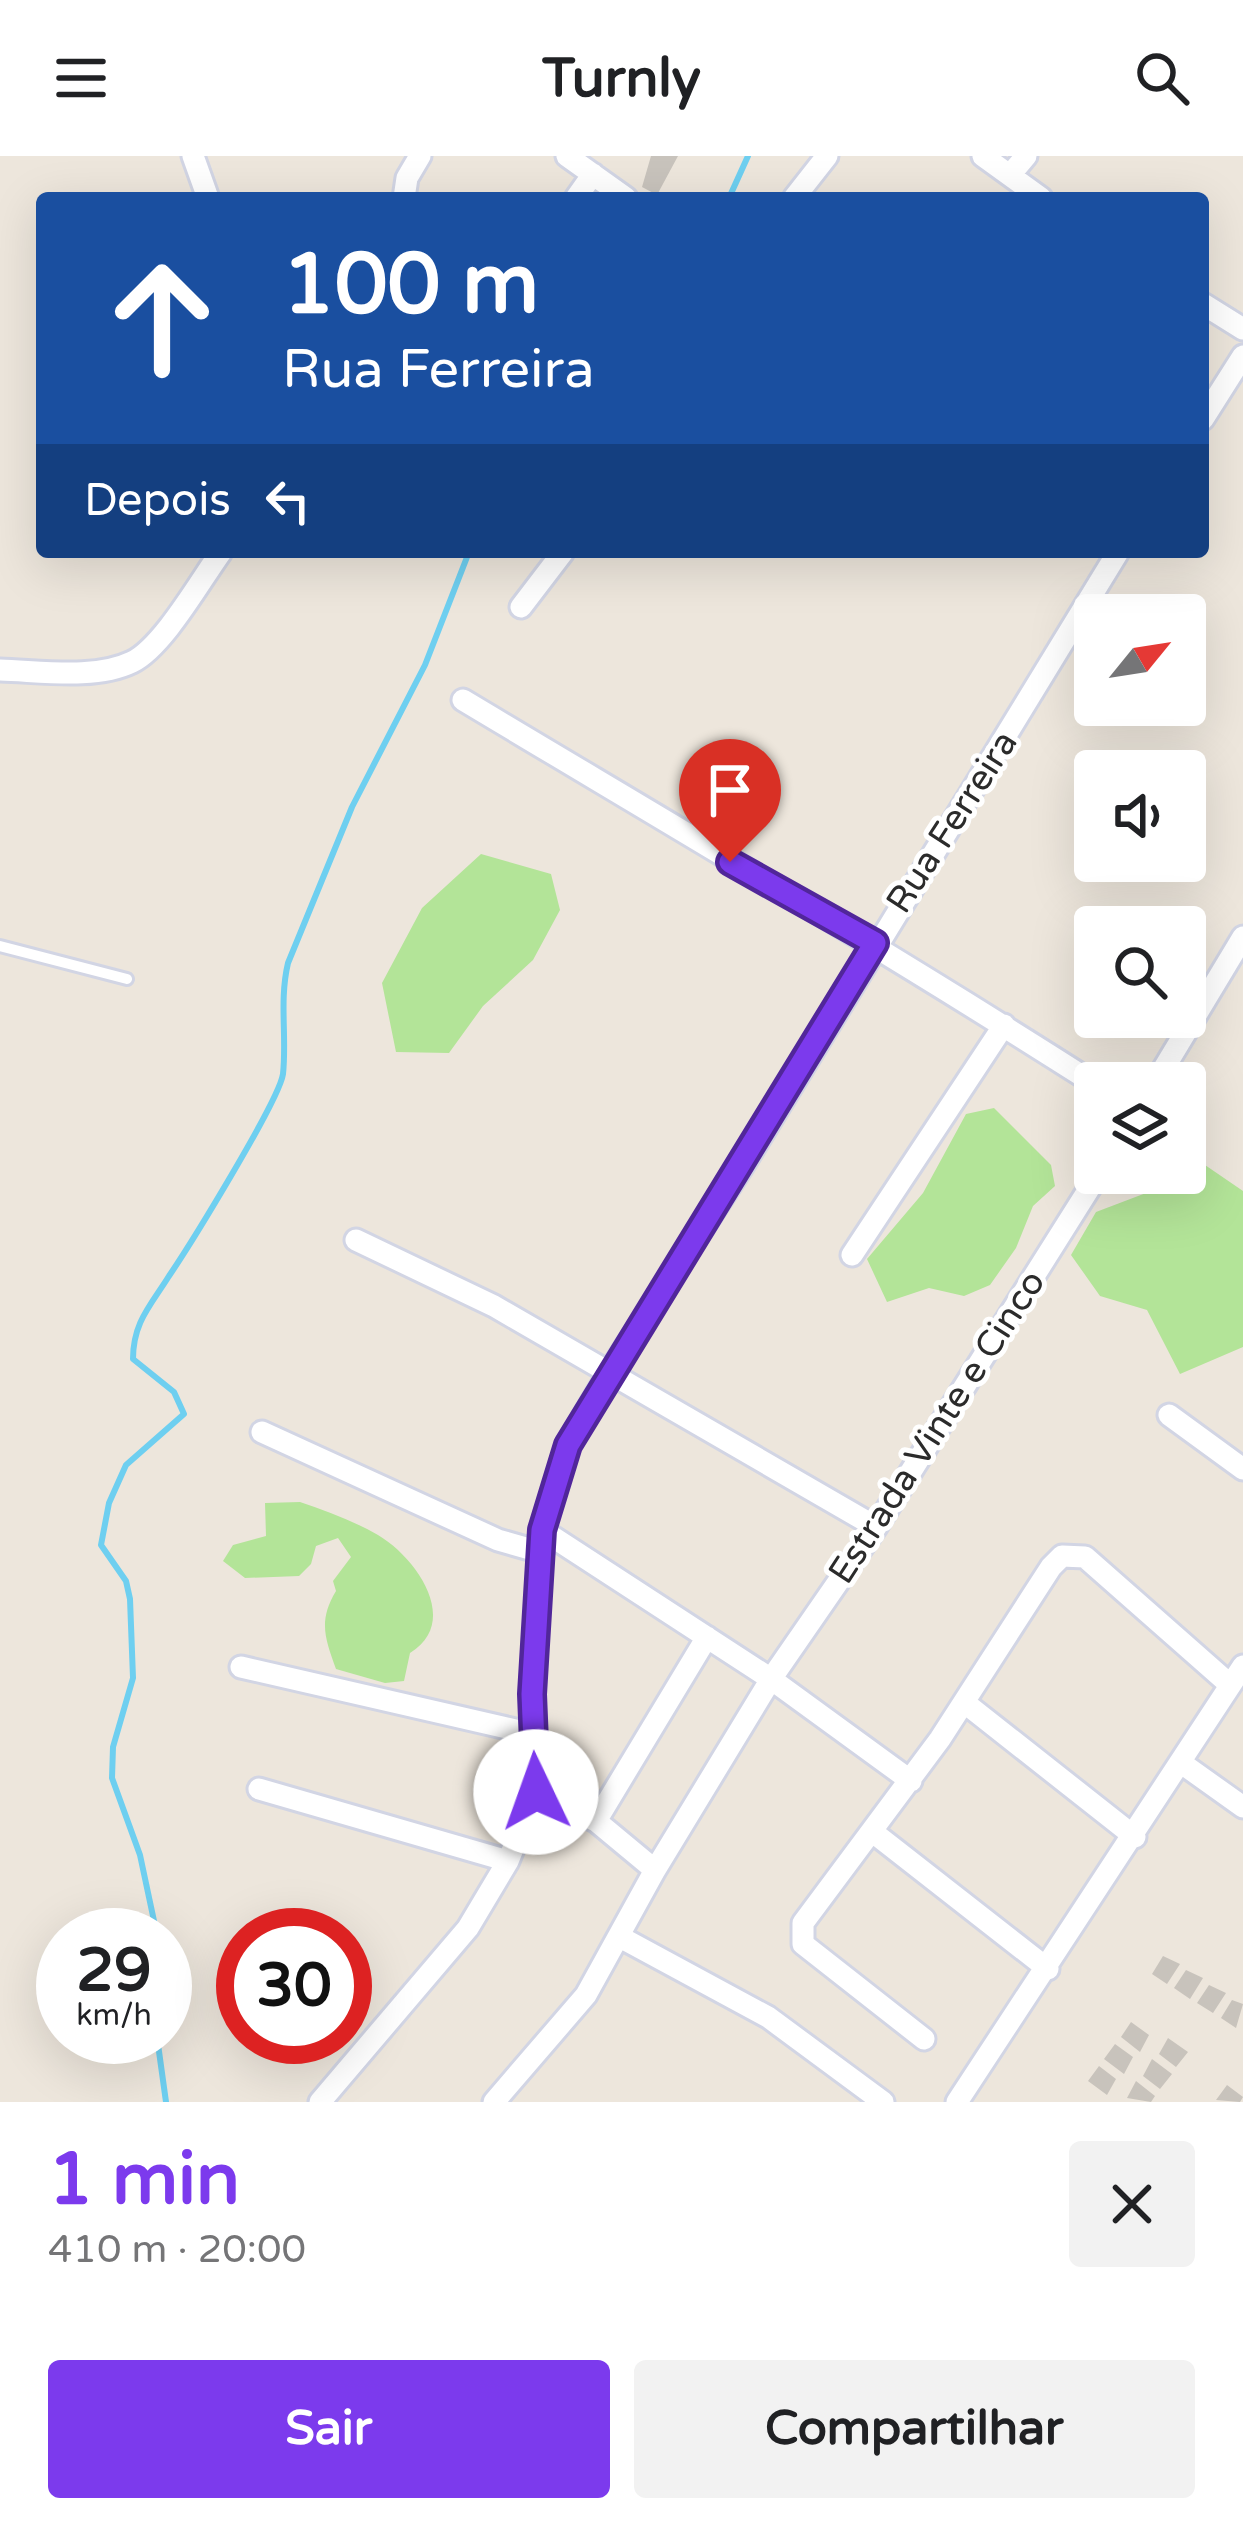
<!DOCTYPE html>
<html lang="pt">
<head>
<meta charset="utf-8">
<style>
	:root { --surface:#fff; --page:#f2f2f2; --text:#202124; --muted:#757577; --accent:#7c3aed }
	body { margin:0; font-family:"Varela Round",sans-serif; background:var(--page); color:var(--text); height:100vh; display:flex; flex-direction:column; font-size:45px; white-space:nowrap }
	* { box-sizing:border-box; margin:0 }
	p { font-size:39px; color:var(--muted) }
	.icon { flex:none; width:66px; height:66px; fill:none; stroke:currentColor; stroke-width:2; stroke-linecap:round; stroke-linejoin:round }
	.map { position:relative; height:1946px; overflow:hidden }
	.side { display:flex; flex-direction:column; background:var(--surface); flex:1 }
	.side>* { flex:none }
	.guide { position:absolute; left:36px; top:36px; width:1173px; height:366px; border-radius:12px; box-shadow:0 12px 48px #0002; background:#1a4fa0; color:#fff; overflow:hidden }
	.needle { width:78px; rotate:60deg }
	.controls { position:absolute; left:1074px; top:438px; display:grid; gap:24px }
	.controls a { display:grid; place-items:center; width:132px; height:132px; border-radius:12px; background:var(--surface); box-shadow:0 12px 48px #0002; font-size:60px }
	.speed { position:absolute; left:36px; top:1752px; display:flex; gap:24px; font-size:60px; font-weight:700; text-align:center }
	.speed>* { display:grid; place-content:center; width:156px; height:156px; border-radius:50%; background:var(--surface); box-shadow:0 12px 48px #0002; line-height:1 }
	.speed small { font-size:30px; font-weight:400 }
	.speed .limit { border:18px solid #d22; background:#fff; color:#111 }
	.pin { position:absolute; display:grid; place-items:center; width:102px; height:102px; color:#fff; margin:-123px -51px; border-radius:50% 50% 50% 0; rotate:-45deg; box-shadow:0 0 12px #0007 }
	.pin .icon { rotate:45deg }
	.me { position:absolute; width:132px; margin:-66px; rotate:357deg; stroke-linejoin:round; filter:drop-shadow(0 0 9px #0008) }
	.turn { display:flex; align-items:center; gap:42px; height:252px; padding:0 48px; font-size:54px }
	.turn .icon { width:156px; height:156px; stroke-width:2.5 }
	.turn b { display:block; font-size:84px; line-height:102px }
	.then { display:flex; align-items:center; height:114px; padding:0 48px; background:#0003; gap:24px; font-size:45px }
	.round { display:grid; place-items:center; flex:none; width:126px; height:126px; border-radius:12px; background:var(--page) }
	.headline { display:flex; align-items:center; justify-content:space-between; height:204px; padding:0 48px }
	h1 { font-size:72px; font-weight:700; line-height:90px; color:var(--accent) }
	.button { display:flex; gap:24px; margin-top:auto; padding:24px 48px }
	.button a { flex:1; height:138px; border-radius:12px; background:var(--accent); color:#fff; font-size:48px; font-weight:700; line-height:138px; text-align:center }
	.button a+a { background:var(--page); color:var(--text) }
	header { display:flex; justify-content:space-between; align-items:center; height:156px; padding:0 48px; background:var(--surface); font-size:54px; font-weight:700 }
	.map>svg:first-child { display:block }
	.green { fill:#b3e498 }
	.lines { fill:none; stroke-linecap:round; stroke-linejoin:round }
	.stream { stroke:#6ecff0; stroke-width:6 }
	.building { fill:#c8c3bc }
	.lane-casing { stroke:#d2d5e4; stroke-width:16 }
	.street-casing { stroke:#d2d5e4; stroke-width:27 }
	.lane { stroke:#fff; stroke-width:10 }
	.street { stroke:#fff; stroke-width:21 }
	.route-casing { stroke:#51269a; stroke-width:30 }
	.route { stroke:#7c3aed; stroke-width:21 }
	.labels { text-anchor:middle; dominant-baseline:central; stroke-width:10; stroke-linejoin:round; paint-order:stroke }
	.street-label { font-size:36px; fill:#2b2b2b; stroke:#fff }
</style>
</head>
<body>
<header><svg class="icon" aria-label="menu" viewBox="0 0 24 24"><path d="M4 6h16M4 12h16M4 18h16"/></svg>Turnly<svg class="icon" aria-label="search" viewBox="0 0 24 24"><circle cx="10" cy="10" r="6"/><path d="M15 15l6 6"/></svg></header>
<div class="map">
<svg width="1243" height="1946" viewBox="0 0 1243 1946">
	<rect width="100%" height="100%" fill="#ede6dc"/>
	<path class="green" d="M481 698 551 718 560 754 533 804 483 850 449 897 396 896 382 827 422 752Z
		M994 952 1051 1009 1055 1030 1033 1050 1016 1092 990 1129 964 1140 929 1132 887 1146 867 1103 923 1037 966 958Z
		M1186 996 1243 1035V1191L1180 1218 1147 1154 1100 1140 1071 1099 1096 1056 1146 1037 1152 1017H1185Z
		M300 1346C326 1355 354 1365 378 1379 417 1402 461 1466 410 1497L404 1525 385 1527 336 1513C325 1482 318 1465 336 1435L333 1425 351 1401 338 1382 316 1390 311 1408 299 1420 245 1422 223 1405 233 1389 266 1380 265 1347Z"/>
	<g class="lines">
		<path class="stream" d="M729 42 748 0
			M157 1779 140 1699 112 1622 113 1591 133 1522 130 1443 126 1425 101 1389 109 1347 126 1309 184 1258 174 1236 133 1203C133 1166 151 1149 169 1120 190 1089 279 945 283 918 287 880 279 845 288 807L352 651 425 509 469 396
			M157 1881 166 1946"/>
	</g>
	<path class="building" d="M651 0H678L657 39 642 31Z
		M1163 1800 1180 1808 1167 1828 1152 1818Z
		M1186 1814 1203 1822 1190 1843 1174 1832Z
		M1209 1829 1226 1837 1213 1857 1197 1847Z
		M1232 1844 1243 1848 1236 1872 1221 1862Z
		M1131 1866 1149 1879 1140 1896 1121 1881Z
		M1168 1882 1188 1896 1176 1911 1159 1898Z
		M1115 1888 1133 1901 1124 1918 1104 1903Z
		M1152 1903 1172 1918 1160 1933 1143 1920Z
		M1099 1910 1116 1923 1107 1939 1088 1925Z
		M1136 1925 1155 1940 1151 1946 1127 1942Z
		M1227 1929 1243 1941 1240 1946 1216 1944Z"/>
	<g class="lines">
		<defs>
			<path id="lane" d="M0 790 127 823"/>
			<path id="street" d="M193 0 208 42
				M567 0 626 42
				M983 0 1041 42
				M1010 19 1026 0
				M404 42 407 22 420 0
				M576 42 593 18
				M794 42 827 0
				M1203 148 1243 173
				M1203 263 1243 200
				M521 451 563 396
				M0 514C40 515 95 524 132 506 163 491 200 425 221 396
				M463 544C675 671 887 795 1095 928
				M1155 927 1243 781
				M356 1084 494 1150 876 1371
				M852 1099 1004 869
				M1169 1259 1243 1313
				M262 1276 498 1384 540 1396
				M542 1374 567 1289 609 1217 742 1011 1118 396
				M241 1511 533 1578
				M965 1547 1135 1681
				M1180 1606 1243 1651
				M911 1625 771 1523 542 1374 531 1538 536 1636 596 1665 655 1714 771 1523 876 1371 1099 1017
				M259 1633 508 1705
				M596 1665 707 1481
				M874 1677 1048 1813
				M620 1781 768 1861 883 1946
				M924 1883 803 1788V1767L940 1583 1051 1411 1062 1400 1085 1401 1228 1527
				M320 1946 468 1772 508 1705 536 1636
				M494 1946 586 1839 655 1714
				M957 1946 1243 1510"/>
		</defs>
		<use href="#lane" class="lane-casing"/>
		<use href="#street" class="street-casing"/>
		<use href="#lane" class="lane"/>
		<use href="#street" class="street"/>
	</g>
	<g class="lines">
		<defs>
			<path id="route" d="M536 1636 532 1538 542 1374 568 1289 875 787 730 706"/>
		</defs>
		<use href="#route" class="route-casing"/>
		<use href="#route" class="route"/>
	</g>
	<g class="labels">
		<g class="street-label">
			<text transform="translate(952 666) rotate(-57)">Rua Ferreira</text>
			<text transform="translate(937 1271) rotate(-57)">Estrada Vinte e Cinco</text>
		</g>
	</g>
</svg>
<div class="controls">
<a><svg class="needle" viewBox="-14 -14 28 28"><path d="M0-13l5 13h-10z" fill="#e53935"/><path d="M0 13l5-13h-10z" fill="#757577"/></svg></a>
<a><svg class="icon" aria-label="sound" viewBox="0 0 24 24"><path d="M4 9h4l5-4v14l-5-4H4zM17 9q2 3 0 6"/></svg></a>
<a><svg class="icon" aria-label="search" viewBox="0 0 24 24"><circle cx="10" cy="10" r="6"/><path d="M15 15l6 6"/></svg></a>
<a><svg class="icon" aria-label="layers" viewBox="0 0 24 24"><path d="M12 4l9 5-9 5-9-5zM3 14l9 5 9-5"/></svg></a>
</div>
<div class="speed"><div>29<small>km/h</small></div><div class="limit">30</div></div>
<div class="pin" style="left:730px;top:706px;background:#d93025"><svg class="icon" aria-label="arrive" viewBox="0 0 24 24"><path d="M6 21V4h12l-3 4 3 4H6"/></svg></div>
<svg class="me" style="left:536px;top:1636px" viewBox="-20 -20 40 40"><circle r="19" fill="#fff"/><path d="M0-13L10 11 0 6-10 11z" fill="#7c3aed"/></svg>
<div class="guide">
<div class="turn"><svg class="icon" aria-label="ahead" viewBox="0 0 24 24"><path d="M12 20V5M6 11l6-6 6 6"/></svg><div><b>100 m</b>Rua Ferreira</div></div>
<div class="then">Depois<svg class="icon" aria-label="left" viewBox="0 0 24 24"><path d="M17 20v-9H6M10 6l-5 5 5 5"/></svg></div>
</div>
</div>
<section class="side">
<div class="headline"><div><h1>1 min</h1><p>410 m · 20:00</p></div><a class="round"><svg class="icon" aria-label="close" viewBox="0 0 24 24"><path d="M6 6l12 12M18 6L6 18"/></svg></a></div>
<div class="button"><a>Sair</a><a>Compartilhar</a></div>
</section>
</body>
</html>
